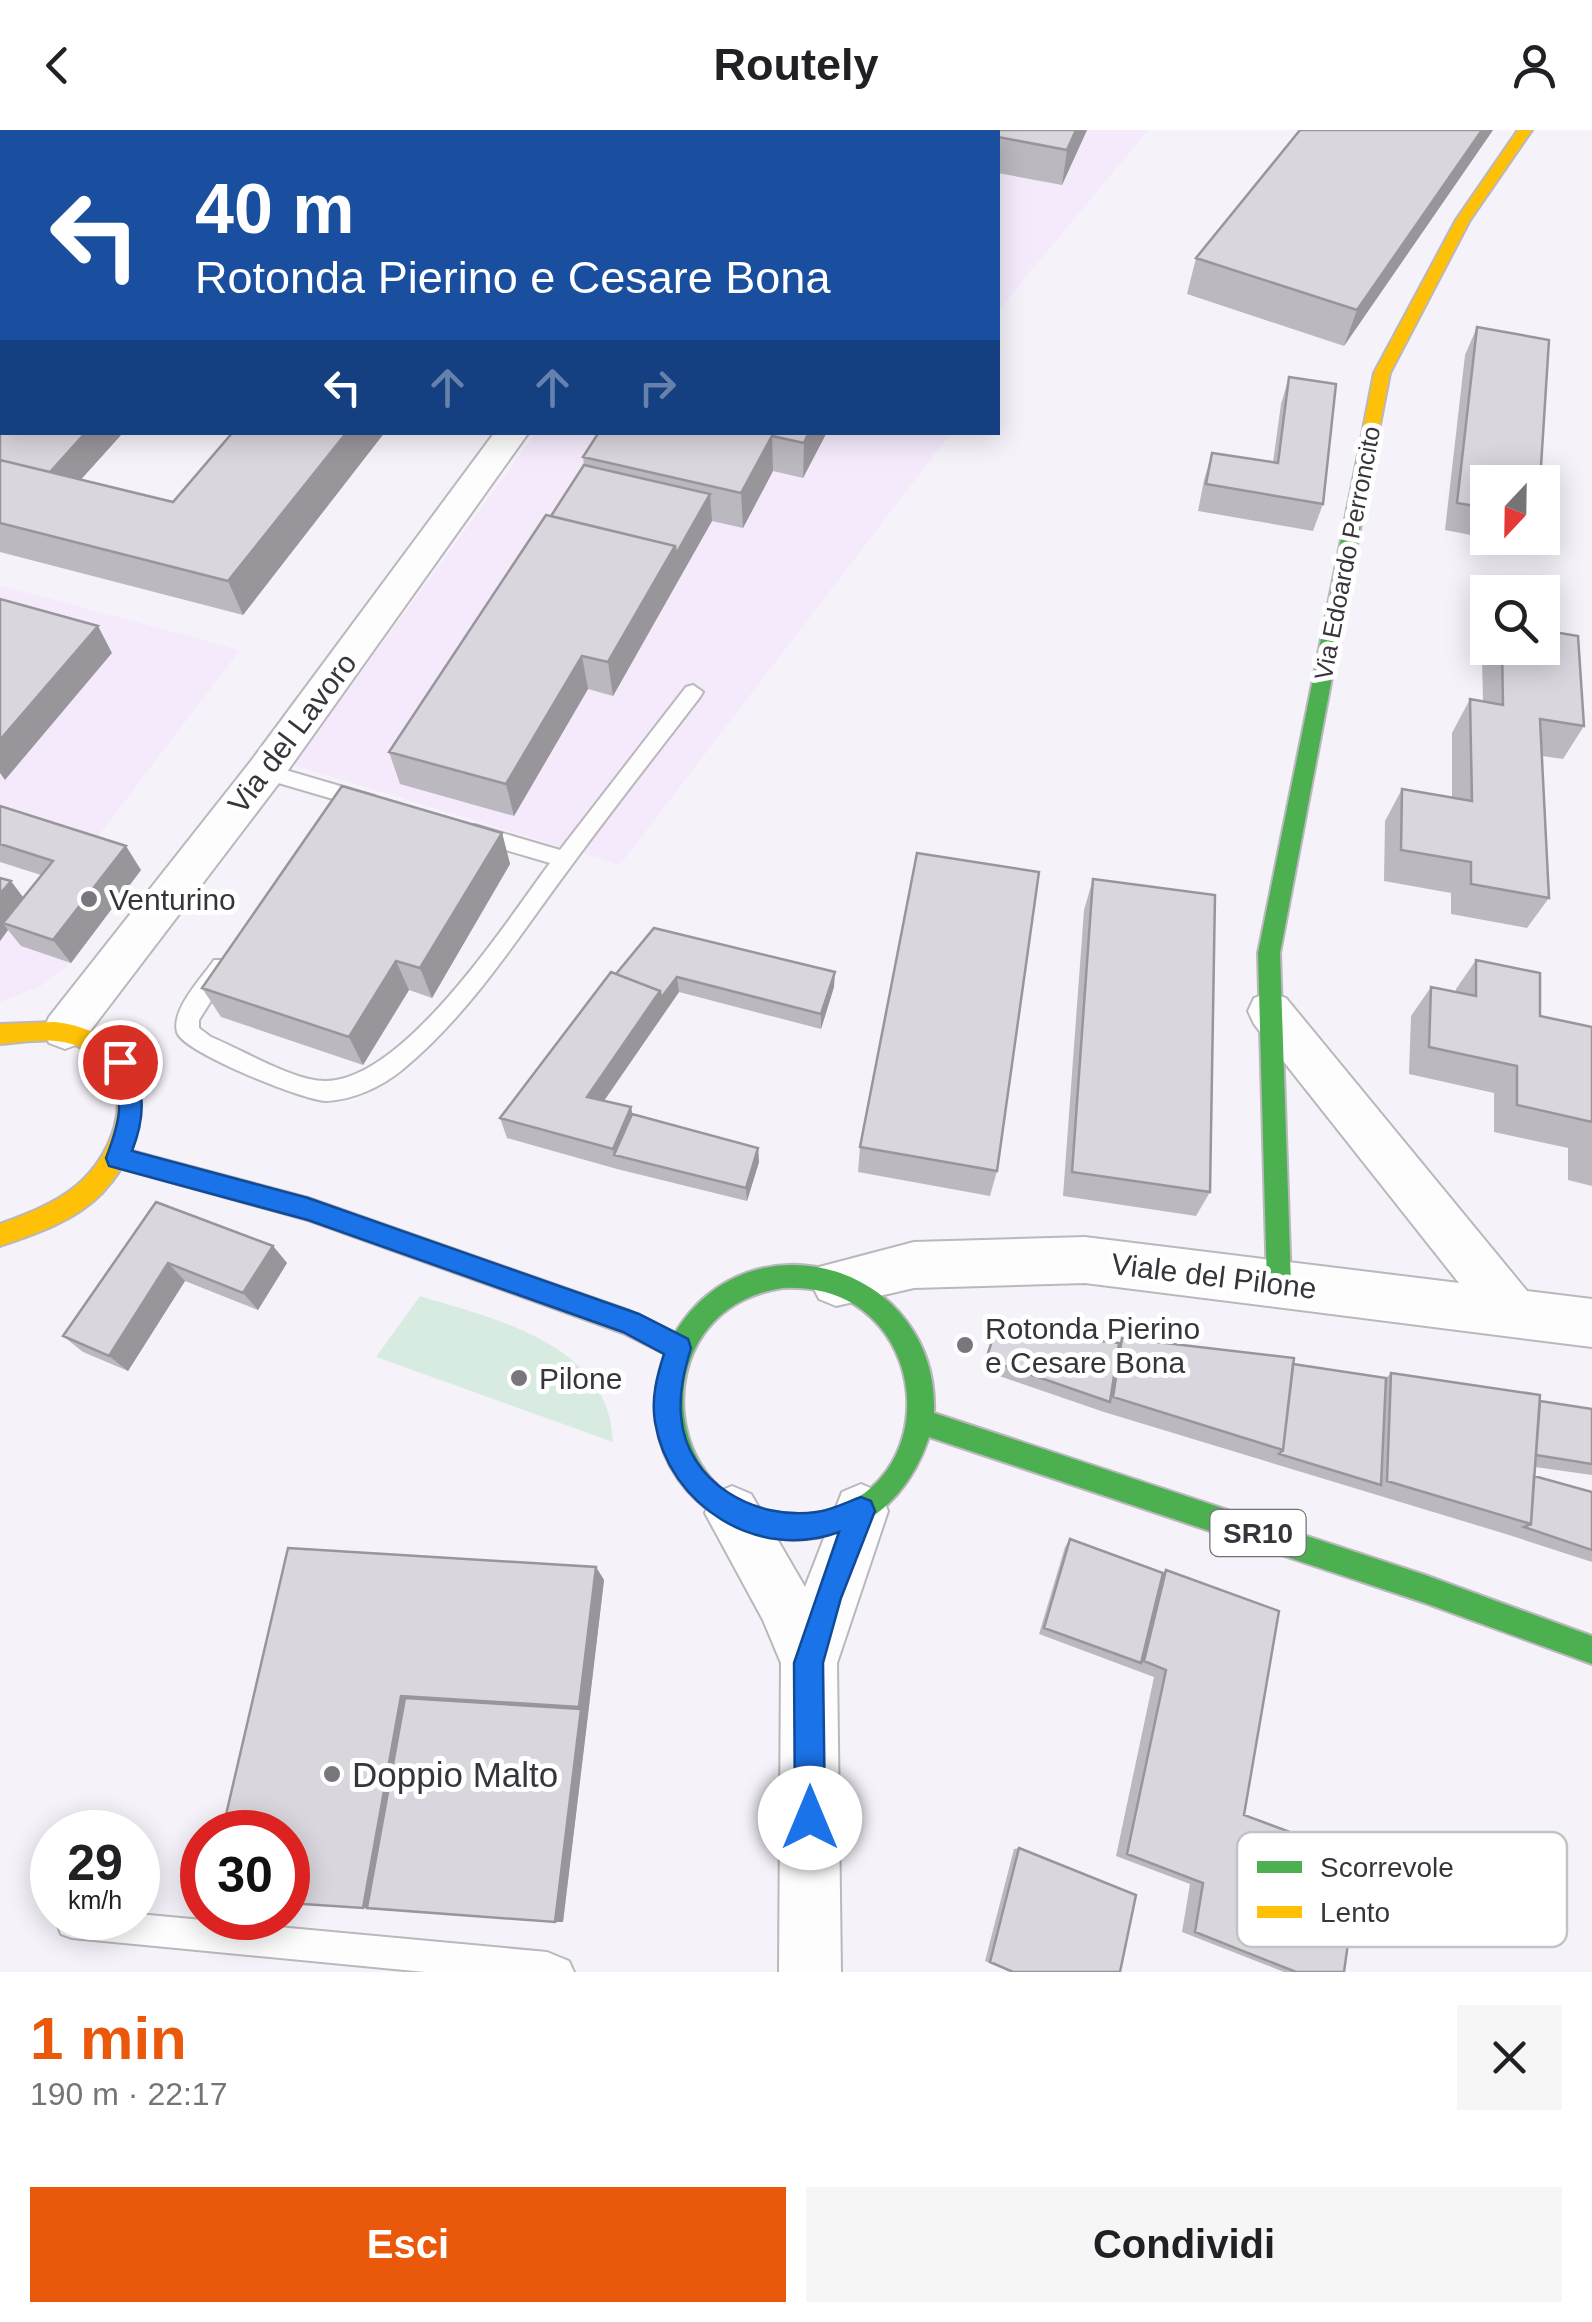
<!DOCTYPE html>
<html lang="it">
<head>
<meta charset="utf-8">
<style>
	:root { --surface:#fff; --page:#f6f6f6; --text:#202124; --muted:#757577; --accent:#ea580c }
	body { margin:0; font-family:Helvetica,sans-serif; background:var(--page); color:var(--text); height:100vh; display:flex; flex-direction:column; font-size:38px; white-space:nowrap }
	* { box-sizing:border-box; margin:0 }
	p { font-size:32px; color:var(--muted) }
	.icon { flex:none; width:55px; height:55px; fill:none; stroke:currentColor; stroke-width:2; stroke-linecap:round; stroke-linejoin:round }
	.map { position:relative; height:1842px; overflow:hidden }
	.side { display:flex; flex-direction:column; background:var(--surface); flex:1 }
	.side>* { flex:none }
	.top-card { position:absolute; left:0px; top:0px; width:1000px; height:305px; box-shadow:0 5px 25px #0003; background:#1a4fa0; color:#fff; overflow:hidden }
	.needle { width:65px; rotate:202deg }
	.buttons { position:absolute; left:1470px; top:335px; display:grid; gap:20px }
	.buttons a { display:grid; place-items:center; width:90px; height:90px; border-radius:0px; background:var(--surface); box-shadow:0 5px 25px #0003; font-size:50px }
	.speed { position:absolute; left:30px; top:1680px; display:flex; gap:20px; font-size:50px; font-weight:700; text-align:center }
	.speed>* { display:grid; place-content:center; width:130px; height:130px; border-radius:50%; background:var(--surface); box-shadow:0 5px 25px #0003; line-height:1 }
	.speed small { font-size:25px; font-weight:400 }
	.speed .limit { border:15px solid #d22; background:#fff; color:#111 }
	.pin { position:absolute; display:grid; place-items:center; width:85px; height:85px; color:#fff; margin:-42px; border:5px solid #fff; border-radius:50%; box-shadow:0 2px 10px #0007 }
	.me { position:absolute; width:110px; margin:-55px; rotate:0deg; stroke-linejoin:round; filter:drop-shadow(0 0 8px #0008) }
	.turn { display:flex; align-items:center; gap:35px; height:210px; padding:0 30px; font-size:45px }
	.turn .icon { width:130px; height:130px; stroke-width:2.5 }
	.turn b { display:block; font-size:70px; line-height:85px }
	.lanes { display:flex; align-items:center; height:95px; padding:0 30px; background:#0003; justify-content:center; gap:50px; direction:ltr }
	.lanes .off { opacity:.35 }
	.round { display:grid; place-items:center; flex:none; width:105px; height:105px; border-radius:0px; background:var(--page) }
	.summary { display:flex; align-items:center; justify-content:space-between; height:170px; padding:0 30px }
	h1 { font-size:60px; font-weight:800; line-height:75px; color:var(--accent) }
	.cta { display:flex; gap:20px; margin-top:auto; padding:20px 30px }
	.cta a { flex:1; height:115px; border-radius:0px; background:var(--accent); color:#fff; font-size:40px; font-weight:800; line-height:115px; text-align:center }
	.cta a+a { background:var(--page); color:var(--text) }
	header { display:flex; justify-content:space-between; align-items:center; height:130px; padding:0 30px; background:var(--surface); font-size:45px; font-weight:800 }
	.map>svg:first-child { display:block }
	.built { fill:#f4eafc }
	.green { fill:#d8ebe1 }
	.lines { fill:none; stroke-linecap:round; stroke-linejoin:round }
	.lane-casing { stroke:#bab7bd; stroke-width:4 }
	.street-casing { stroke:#bab7bd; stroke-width:4 }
	.fast-casing { stroke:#bab7bd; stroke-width:4 }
	.slow-casing { stroke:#bab7bd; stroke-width:4 }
	.lane { fill:#fefdfe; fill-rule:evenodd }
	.street { fill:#fefdfe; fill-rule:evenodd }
	.fast { fill:#4caf50; fill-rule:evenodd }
	.slow { fill:#ffc107; fill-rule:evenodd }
	.wall { fill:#bbb8bf }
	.shaded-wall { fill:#99969b }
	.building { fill:#dad6de; stroke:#99969b; stroke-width:2.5 }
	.route { fill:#1a73e8; stroke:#114b97; stroke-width:2.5 }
	.poi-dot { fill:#7a767e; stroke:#fff; stroke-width:4 }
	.labels { text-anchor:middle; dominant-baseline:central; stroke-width:10; stroke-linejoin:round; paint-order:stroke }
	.far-street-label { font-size:25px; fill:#38343b; stroke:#fff }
	.shield { fill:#fff; stroke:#747176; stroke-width:2.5 }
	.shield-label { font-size:28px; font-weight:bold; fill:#38343b }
	.street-label { font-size:30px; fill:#38343b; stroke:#fff }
	.poi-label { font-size:30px; fill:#38343b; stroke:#fff; text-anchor:start }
	.near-poi-label { font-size:35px; fill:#38343b; stroke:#fff; text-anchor:start }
	.key { fill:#fff; stroke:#c3c2c4; stroke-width:2.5 }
	.key-label { font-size:28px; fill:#38343b }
</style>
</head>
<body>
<header><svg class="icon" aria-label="back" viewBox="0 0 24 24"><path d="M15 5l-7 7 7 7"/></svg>Routely<svg class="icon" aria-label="person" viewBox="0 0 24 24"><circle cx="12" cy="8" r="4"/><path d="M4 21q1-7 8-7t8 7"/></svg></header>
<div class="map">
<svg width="1592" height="1842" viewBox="0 0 1592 1842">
	<rect width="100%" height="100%" fill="#f6f2fa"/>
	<path class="built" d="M757 0H1148L998 181V2H755Z
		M536 303H951L620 735 293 635Z
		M0 455 240 520 86 722 0 695Z
		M0 765 22 816 71 833 41 856 0 872Z"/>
	<path class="green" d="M420 1166C495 1189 610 1214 613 1312L376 1227Z"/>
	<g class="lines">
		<defs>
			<path id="lane" d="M693 555 703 562 700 567C657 623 613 679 571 736 518 807 471 883 402 940 381 957 353 970 326 971 304 971 181 921 177 902 171 879 202 848 214 830H230L233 836 199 890V898L211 907C241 919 293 951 325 951 404 951 506 792 550 733L468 709 465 703 468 697 475 695 560 720 686 557Z
				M265 634 374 666 377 671 367 679 258 647 255 642Z
				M138 1784 547 1822 569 1831 574 1842H425L72 1808 61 1804 57 1793 59 1788H138Z"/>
			<path id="street" d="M0 77H2V95H0Z
				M495 302H529L279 653 81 913 65 919 49 913 43 900 49 887 251 631Z
				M1270 862 1286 868 1527 1161 1592 1169V1217L1085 1153 914 1158 836 1176 819 1169 811 1153 819 1137 914 1112 1085 1107 1459 1153 1254 894 1248 881 1254 868Z
				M861 1354 880 1362 888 1381 837 1533 841 1842H779L781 1533 763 1490 705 1383 713 1364 732 1356 751 1364 805 1457 842 1362Z"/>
			<path id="fast" d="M1366 320 1374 325 1280 823 1291 1155 1288 1163 1279 1167 1270 1163 1267 1155 1258 823 1358 325Z
				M117 1017 308 1068 630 1181 675 1203C751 1078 940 1137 934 1283L1425 1445 1592 1506V1534L1425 1473 929 1307C867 1494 602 1400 665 1224L623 1203 308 1090 109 1035 105 1028 109 1021ZM783 1158C936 1150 952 1370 807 1384 660 1399 634 1180 783 1158Z"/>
			<path id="slow" d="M1518 0H1532L1470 90 1390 243 1374 325 1366 330 1360 329 1358 325 1374 243 1456 90Z
				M55 892C153 903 162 1000 102 1063 75 1091 35 1104 0 1116V1094C27 1084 54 1074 76 1056 117 1023 141 949 84 919 58 905 28 912 0 914V894Z"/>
		</defs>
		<use href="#lane" class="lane-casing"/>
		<use href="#street" class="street-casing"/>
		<use href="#fast" class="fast-casing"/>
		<use href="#slow" class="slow-casing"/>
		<use href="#lane" class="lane"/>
		<use href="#street" class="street"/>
		<use href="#fast" class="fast"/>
		<use href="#slow" class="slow"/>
	</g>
	<path class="wall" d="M0 0H113L111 2H2V41H0Z
		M237 0H332L331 2H238Z
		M587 0H617L615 2H600Z
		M811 0H1087L1062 55 998 43V2H811Z
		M1493 0 1344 216 1187 164 1196 128Z
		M1477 197 1488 352V408H1527L1523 415 1445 400 1465 225Z
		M1289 247 1323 374 1313 401 1198 381 1204 350 1212 323 1273 332 1281 274Z
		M0 254 2 302H119L121 305 81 349 173 372 233 302H385L243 485 0 422Z
		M599 302H827L803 348 773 341 743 398 712 391 613 566 588 559 514 686 400 654 389 622 551 386 584 335 583 327Z
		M1488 518H1542L1584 596 1563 629 1542 626 1549 768 1527 798 1451 784V763L1384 751 1385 691 1402 659 1452 668V603L1470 569 1483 571 1482 528Z
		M0 676 141 740 71 833 21 816 8 800 0 811V748L23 767 41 745 0 732Z
		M502 703 510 734 432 868 409 860 363 935 221 887 202 858Z
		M1093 749 1210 1062 1196 1086 1063 1066 1084 780Z
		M654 798 834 857 821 899 679 862 604 971 631 977 632 984 758 1018 759 1032 747 1071 617 1039 507 1008 500 988Z
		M1476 830 1540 886 1592 897V1056L1568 1050V1018L1494 1002V963L1409 944 1411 886 1431 857 1456 862V859Z
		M860 1017 997 1041 990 1066 858 1042Z
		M156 1072 273 1116 287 1133 258 1180 185 1151 128 1241 83 1222 63 1206Z
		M996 1199 1119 1213 1122 1208 1386 1248 1391 1243 1540 1271 1592 1279V1345L1535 1337 1534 1346 1592 1362V1432L1509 1405 1104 1282 982 1240Z
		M1070 1409 1163 1443 1166 1440 1244 1685 1344 1842H1284L1182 1802 1190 1754 1116 1726 1154 1547 1039 1504 1065 1417Z
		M288 1418 596 1437 604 1450 563 1792 288 1773Z
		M1019 1718 1011 1842 985 1831 1014 1719Z"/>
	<path class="shaded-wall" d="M77 0H113L111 2H75Z
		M313 0H332L331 2H314Z
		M1076 0H1087L1062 55 1067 20Z
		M1482 0H1493L1344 216 1357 180Z
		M86 302H119L121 305 59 374 45 347Z
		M347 302H385L243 485 228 451Z
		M809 302H827L803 348 804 313Z
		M772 306 773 341 743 398 741 363Z
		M710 364 712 391 613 566 608 532 675 416Z
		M98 496 112 523 5 650 0 643V610Z
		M582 526 588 559 514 686 506 654Z
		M502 703 510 734 432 868 420 838Z
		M126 716 141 740 71 833 53 810Z
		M11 751 29 775 3 793 8 800 0 811V764Z
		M396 831 409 860 363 935 349 907Z
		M835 842 834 857 821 899V884Z
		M677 847 679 862 592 988 587 967 660 861Z
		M631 977 635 998 614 1025 613 1019Z
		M758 1018 759 1032 747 1071 746 1058Z
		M273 1116 287 1133 258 1180 243 1163Z
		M168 1133 185 1151 128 1241 109 1226Z
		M596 1437 604 1450 588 1585 579 1577Z
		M401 1566 417 1575 382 1779 363 1778Z
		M581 1579 588 1585 563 1792H555Z"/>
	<path class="building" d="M0 0H77L75 2H2V7H0Z
		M373 0H545L543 2H371Z
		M957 0H1076L1067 20 998 7V2H971Z
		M1300 0H1482L1357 180 1196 128Z
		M1477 197 1549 210 1540 352H1488V378L1457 373Z
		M1289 247 1336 254 1323 374 1206 354 1212 323 1278 333Z
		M0 254 2 255V302H86L50 342 0 330Z
		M233 302H347L228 451 0 393V330L173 372Z
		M599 302H809L804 313 772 306 741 363 583 327Z
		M584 335 710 364 676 424 675 416 551 386Z
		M546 385 675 416 608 532 582 526 506 654 389 622Z
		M0 469 98 496 0 610Z
		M1542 500 1578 506 1584 596 1540 589 1549 768 1471 754V732L1401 720 1402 659 1472 671 1470 569 1503 575 1502 518H1542Z
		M342 656 502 703 420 838 396 831 349 907 202 858Z
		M0 676 126 716 53 810 3 793 53 731 0 714Z
		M917 723 1039 742 997 1041 860 1017Z
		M0 748 11 751 0 764Z
		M1093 749 1215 765 1210 1062 1072 1042Z
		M654 798 835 842 821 884 677 847 661 868 660 861 616 844Z
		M1476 830 1540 843V886L1592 897V992L1517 975V936L1429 917 1431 857 1476 866Z
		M611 842 660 861 587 967 631 977 613 1019 500 988Z
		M632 984 758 1018 746 1058 614 1025Z
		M156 1072 273 1116 243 1163 168 1133 109 1226 63 1206Z
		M996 1199 1119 1213 1110 1272 986 1229Z
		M1122 1208 1294 1228 1283 1320 1113 1267Z
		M1293 1234 1386 1248 1381 1355 1279 1324 1283 1320Z
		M1391 1243 1540 1265 1531 1394 1387 1351Z
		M1540 1271 1592 1279V1334L1536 1325Z
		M1534 1346 1592 1362V1420L1524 1397 1531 1394Z
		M1070 1409 1163 1443 1141 1533 1044 1498Z
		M288 1418 596 1437 579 1577 401 1566 363 1778 288 1773V1702H222Z
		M1166 1440 1279 1481 1244 1685 1360 1728 1344 1842H1296L1195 1802 1203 1753 1127 1724 1166 1540 1144 1531Z
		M405 1568 581 1579 555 1792 367 1778Z
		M1019 1718 1136 1765 1120 1842H1013L990 1832Z"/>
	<path class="route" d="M120 922 128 925C145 960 146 985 132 1021L308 1068 639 1184 688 1209 691 1218C684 1241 679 1262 681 1286 686 1353 756 1391 817 1382 832 1380 847 1372 861 1367L871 1371 875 1381 841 1468 823 1533 825 1688 821 1698 810 1703 800 1698 795 1688 794 1533 839 1402C758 1432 669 1376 655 1292 651 1268 657 1246 664 1224L623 1202 308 1090 109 1036 106 1028C121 989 125 971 108 932L112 925Z"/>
	<g class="poi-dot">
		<circle cx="89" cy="769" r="10"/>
		<circle cx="965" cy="1215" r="10"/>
		<circle cx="519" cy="1248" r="10"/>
		<circle cx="332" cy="1644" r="10"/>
	</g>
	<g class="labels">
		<g class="far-street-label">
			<text transform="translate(1347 423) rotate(-79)">Via Edoardo Perroncito</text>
		</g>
		<rect class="shield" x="1210.5" y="1380" width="95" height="46" rx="8"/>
		<g class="shield-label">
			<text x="1258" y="1403">SR10</text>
		</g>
		<g class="street-label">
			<text transform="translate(292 603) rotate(-53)">Via del Lavoro</text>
			<text transform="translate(1214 1146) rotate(7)">Viale del Pilone</text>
		</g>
		<g class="poi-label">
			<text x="109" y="769">Venturino</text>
			<text x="985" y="1198">Rotonda Pierino<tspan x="985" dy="34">e Cesare Bona</tspan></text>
			<text x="539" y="1248">Pilone</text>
		</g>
		<g class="near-poi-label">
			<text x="352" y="1644">Doppio Malto</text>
		</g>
	</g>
	<rect x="1237" y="1702" width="330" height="115" rx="15" class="key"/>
	<rect x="1257" y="1731" width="45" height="12" fill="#4caf50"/>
	<rect x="1257" y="1776" width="45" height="12" fill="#ffc107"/>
	<g class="key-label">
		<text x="1320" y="1747">Scorrevole</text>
		<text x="1320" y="1792">Lento</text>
	</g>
</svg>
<div class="buttons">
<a><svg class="needle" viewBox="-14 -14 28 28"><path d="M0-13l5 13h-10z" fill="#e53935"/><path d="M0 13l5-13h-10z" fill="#757577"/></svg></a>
<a><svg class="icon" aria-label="search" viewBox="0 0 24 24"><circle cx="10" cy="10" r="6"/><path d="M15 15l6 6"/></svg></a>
</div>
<div class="speed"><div>29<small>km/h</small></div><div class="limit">30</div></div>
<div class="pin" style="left:120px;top:932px;background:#d93025"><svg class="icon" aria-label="arrive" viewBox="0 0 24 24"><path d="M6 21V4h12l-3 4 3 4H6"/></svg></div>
<svg class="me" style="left:810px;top:1688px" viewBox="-20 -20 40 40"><circle r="19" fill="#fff"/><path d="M0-13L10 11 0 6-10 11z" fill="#1a73e8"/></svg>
<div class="top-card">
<div class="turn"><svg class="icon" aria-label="left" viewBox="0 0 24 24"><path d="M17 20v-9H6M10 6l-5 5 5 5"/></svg><div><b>40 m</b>Rotonda Pierino e Cesare Bona</div></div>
<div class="lanes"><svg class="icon" aria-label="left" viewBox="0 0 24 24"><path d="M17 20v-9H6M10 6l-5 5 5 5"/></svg><svg class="icon off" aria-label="ahead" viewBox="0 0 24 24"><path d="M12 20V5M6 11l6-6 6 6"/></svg><svg class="icon off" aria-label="ahead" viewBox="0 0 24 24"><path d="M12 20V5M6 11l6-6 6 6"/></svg><svg class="icon off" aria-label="right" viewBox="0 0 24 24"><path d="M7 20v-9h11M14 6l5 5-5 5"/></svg></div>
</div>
</div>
<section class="side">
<div class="summary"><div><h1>1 min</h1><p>190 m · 22:17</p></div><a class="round"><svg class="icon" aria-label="close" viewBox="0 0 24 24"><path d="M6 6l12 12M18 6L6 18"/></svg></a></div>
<div class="cta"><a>Esci</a><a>Condividi</a></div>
</section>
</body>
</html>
